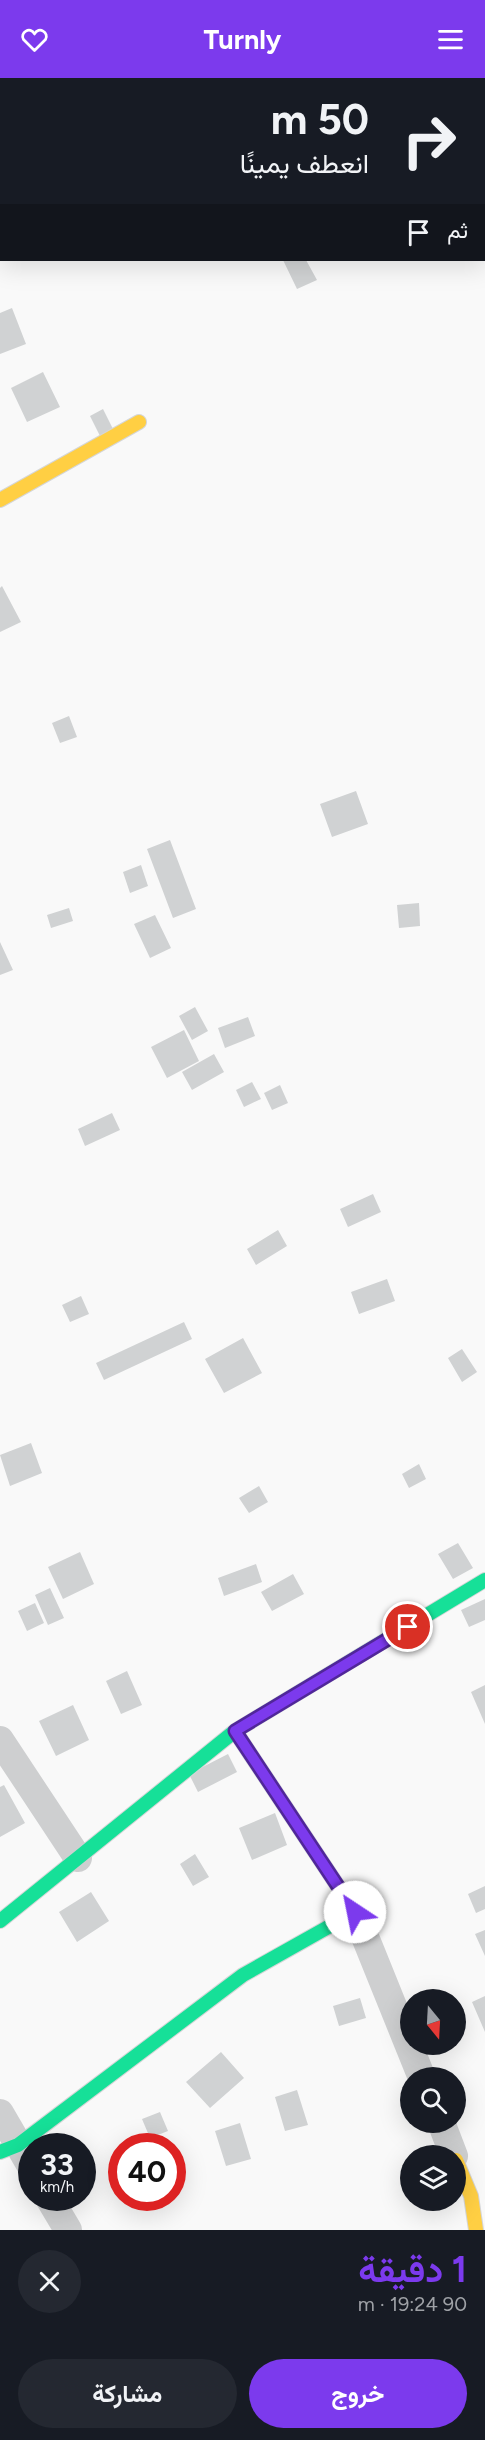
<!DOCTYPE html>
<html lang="ar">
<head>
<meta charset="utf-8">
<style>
	:root { --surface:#171b24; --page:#242831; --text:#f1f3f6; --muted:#9ea1a6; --accent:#7c3aed }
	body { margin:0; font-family:Figtree,Vazirmatn,sans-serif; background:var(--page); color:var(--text); direction:rtl; height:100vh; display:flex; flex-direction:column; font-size:22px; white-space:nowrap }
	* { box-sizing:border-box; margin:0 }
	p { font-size:20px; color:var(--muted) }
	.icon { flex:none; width:33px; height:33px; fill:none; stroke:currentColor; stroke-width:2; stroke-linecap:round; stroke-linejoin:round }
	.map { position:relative; height:2152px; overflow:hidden; direction:ltr }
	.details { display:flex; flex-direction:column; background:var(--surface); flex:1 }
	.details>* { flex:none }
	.hud { position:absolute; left:0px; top:0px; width:486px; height:183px; box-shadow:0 6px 24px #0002; direction:rtl; background:#171b24; color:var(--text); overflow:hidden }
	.needle { width:39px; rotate:162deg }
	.fabs { position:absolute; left:400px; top:1911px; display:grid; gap:12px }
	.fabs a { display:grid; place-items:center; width:66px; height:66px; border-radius:50%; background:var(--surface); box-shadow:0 6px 24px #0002; font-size:30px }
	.speed { position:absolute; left:18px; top:2055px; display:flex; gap:12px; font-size:30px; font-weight:700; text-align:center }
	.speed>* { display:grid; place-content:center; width:78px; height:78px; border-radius:50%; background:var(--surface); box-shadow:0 6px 24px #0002; line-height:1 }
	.speed small { font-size:15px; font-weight:400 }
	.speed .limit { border:9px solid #d22; background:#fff; color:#111 }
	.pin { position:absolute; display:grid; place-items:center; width:51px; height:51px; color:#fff; margin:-26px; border:3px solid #fff; border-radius:50%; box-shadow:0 2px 6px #0007 }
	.me { position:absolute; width:66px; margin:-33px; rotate:326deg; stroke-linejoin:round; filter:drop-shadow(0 0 4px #0008) }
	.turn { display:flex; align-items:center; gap:21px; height:126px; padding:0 18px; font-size:27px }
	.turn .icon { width:78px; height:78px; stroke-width:2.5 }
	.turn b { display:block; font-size:42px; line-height:51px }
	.then { display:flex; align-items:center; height:57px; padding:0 18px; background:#0003; gap:12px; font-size:22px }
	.round { display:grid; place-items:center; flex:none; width:63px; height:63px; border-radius:32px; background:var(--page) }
	.overview { display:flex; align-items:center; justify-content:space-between; height:102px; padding:0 18px }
	h1 { font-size:36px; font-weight:700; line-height:45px; color:var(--accent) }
	.action { display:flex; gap:12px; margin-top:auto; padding:12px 18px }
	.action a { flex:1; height:69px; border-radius:36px; background:var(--accent); color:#fff; font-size:24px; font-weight:700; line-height:69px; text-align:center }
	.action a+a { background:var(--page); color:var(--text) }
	header { display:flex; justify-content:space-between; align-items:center; height:78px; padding:0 18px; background:var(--accent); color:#fff; font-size:27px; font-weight:700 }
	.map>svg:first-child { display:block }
	.building { fill:#d0d2d3 }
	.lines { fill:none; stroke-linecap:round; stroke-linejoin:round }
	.fast-casing { stroke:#d5d6d7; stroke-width:16 }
	.slow-casing { stroke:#d5d6d7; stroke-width:16 }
	.street { stroke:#cecfd0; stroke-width:28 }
	.fast { stroke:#16e098; stroke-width:14 }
	.slow { stroke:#ffcf43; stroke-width:14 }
	.route-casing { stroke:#51269a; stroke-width:15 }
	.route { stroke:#7c3aed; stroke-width:10 }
</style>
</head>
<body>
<header><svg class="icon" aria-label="menu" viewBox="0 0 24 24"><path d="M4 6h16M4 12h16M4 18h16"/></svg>Turnly<svg class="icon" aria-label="heart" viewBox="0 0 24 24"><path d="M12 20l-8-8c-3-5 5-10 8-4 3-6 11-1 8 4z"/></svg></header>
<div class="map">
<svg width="485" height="2152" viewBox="0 0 485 2152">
	<rect width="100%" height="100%" fill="#f9f9f9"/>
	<path class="building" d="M283 182H306L317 202 297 211Z
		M12 230 26 266 0 276V235Z
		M43 294 60 329 27 344 11 310Z
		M103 331 114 353 101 360 90 338Z
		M2 508 21 544 0 554V510Z
		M69 638 77 659 60 665 52 645Z
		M356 713 368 746 332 759 320 726Z
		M170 762 196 831 173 840 147 771Z
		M141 787 148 808 130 815 123 794Z
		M419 825 420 848 399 850 397 827Z
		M69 830 73 843 51 850 47 837Z
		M155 837 171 870 150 880 134 846Z
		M0 864 13 892 0 897Z
		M195 929 208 953 192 962 179 938Z
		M248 939 255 958 225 970 218 950Z
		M184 952 199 983 167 1000 151 969Z
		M214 976 224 994 192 1012 182 994Z
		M252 1004 261 1021 244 1029 236 1012Z
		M280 1007 288 1025 272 1032 264 1015Z
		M112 1035 120 1052 85 1068 78 1051Z
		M373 1116 381 1134 348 1149 340 1131Z
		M278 1152 287 1168 256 1187 247 1171Z
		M387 1201 395 1223 359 1236 351 1214Z
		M81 1218 89 1236 70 1244 62 1227Z
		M184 1244 192 1261 104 1302 96 1285Z
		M243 1260 262 1295 224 1315 205 1281Z
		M462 1271 477 1294 462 1304 448 1280Z
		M31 1365 42 1395 10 1408 0 1377Z
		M419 1386 426 1401 409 1410 402 1396Z
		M259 1408 268 1424 249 1435 239 1420Z
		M458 1465 473 1490 453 1501 438 1476Z
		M80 1474 94 1506 63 1521 48 1489Z
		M256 1486 262 1504 224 1518 218 1500Z
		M293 1496 304 1516 272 1533 261 1514Z
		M50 1510 64 1540 48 1547 35 1517Z
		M485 1521V1542L469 1549 461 1532Z
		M35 1525 44 1545 27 1553 18 1533Z
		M127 1593 142 1627 121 1636 106 1603Z
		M485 1607V1646L471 1614Z
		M73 1627 89 1662 56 1678 39 1643Z
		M228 1676 237 1694 198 1714 189 1696Z
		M4 1707 25 1745 0 1759V1709Z
		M275 1735 287 1767 252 1782 239 1750Z
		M195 1776 209 1799 193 1808 180 1786Z
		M485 1808V1831L476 1835 468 1816Z
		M91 1814 109 1843 77 1864 59 1834Z
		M485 1852V1878L475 1856Z
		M485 1918V1954L472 1924Z
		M360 1920 366 1940 339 1948 333 1928Z
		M221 1974 244 2000 210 2030 186 2004Z
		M297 2012 308 2047 285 2053 275 2019Z
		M160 2034 168 2053 150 2060 142 2041Z
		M240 2045 251 2081 226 2088 215 2053Z"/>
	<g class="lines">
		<defs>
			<path id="fast" d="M0 1843 235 1653 485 1502
				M0 2074 18 2067 243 1897 355 1834 235 1653"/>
			<path id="slow" d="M0 422 139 344
				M456 2082 471 2118 476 2152"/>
		</defs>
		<use href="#fast" class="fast-casing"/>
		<use href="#slow" class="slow-casing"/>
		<path class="street" d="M0 1662 78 1780
			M355 1834 422 2000
			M0 2035 32 2090
			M441 2044 454 2078
			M49 2120 68 2152"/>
		<use href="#fast" class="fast"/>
		<use href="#slow" class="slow"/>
	</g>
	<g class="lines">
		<defs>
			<path id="route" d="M355 1834 235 1653 408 1549"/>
		</defs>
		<use href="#route" class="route-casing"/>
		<use href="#route" class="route"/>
	</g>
</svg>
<div class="fabs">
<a><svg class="needle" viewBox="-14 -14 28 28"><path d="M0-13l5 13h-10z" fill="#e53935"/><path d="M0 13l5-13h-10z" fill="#9ea1a6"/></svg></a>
<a><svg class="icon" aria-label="search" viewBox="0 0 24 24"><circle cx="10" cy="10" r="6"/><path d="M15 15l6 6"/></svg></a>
<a><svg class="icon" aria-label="layers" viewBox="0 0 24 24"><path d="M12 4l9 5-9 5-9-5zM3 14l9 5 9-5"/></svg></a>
</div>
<div class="speed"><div>33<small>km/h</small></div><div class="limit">40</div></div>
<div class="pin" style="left:408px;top:1549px;background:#d93025"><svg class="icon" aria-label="arrive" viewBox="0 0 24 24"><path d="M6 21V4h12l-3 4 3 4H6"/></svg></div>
<svg class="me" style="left:355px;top:1834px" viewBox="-20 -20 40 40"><circle r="19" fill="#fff"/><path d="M0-13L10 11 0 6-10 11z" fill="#7c3aed"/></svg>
<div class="hud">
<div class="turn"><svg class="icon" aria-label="right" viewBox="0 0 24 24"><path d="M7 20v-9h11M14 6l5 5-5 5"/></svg><div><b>50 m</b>انعطف يمينًا</div></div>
<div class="then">ثم<svg class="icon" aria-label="arrive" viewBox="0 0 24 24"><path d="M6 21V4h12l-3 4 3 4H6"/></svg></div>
</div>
</div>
<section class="details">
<div class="overview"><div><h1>1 دقيقة</h1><p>90 m · 19:24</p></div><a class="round"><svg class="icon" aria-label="close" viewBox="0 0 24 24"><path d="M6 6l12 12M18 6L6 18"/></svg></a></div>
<div class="action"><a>خروج</a><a>مشاركة</a></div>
</section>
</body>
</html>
